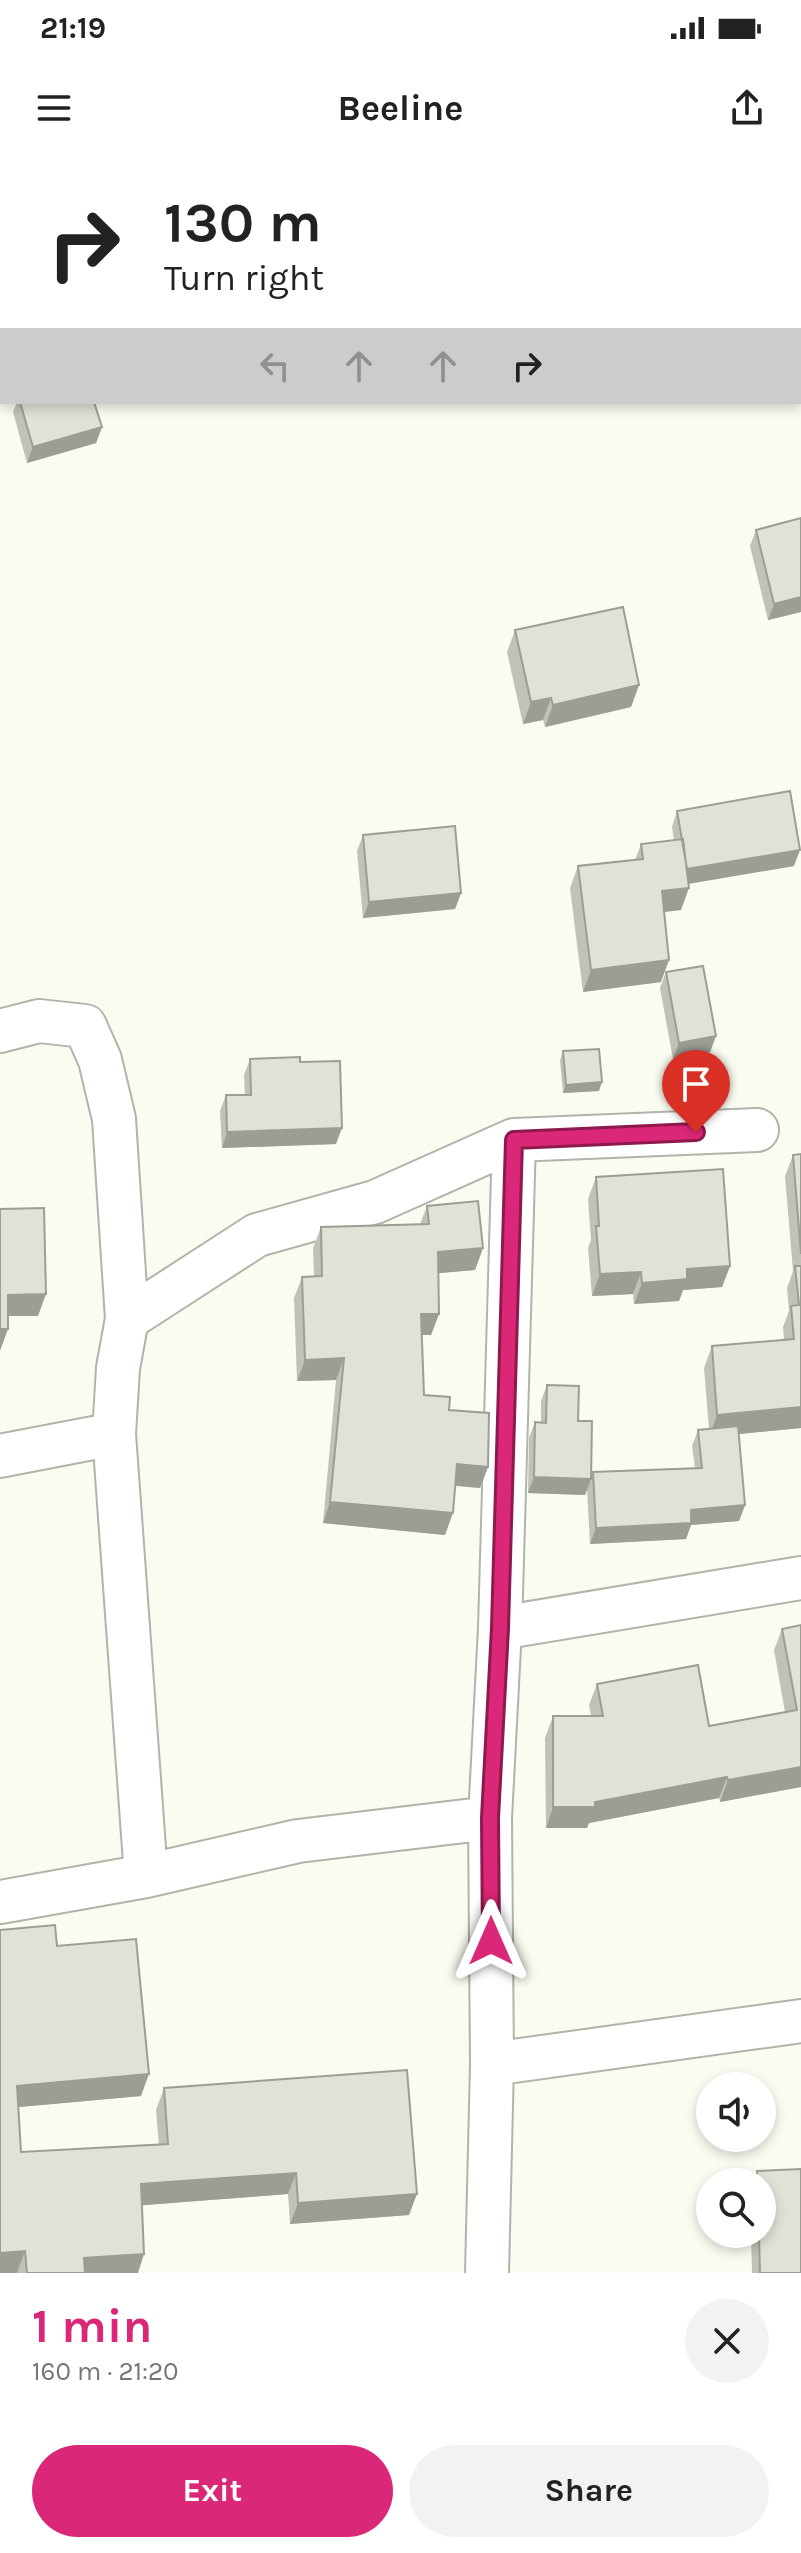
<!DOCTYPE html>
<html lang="en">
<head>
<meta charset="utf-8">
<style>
	:root { --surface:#fff; --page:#f2f2f2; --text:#222; --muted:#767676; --accent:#db2777 }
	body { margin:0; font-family:Karla,sans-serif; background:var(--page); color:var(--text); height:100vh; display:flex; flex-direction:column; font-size:30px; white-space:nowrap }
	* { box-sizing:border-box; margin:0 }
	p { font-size:26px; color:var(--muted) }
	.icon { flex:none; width:44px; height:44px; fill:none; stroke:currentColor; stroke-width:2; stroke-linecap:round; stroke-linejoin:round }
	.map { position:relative; height:2113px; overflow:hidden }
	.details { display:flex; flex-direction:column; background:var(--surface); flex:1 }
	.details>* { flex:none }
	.top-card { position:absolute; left:0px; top:0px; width:802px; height:244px; box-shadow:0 4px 12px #0003; background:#fff; color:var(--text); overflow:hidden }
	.fabs { position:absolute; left:696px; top:1912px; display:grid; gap:16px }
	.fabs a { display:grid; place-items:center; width:80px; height:80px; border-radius:50%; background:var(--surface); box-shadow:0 4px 12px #0003; font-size:40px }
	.pin { position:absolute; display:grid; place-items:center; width:68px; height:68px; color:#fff; margin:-82px -34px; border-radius:50% 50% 50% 0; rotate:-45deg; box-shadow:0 0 8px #0007 }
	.pin .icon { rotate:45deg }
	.me { position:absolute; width:88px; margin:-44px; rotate:0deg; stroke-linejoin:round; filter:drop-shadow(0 0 6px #0008) }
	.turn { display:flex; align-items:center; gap:28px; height:168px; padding:0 32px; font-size:36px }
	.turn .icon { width:104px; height:104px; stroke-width:2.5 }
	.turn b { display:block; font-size:56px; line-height:68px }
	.lanes { display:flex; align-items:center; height:76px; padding:0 32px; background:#0003; justify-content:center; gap:40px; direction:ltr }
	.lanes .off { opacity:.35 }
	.round { display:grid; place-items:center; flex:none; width:84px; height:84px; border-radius:42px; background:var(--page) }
	.overview { display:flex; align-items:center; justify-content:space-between; height:136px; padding:0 32px }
	h1 { font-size:48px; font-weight:700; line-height:60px; color:var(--accent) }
	.primary-button { display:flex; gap:16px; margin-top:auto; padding:16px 32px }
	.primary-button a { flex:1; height:92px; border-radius:48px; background:var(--accent); color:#fff; font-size:32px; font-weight:700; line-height:92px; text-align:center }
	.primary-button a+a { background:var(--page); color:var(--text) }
	.status { display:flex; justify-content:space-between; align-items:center; height:56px; padding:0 40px; background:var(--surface); direction:ltr }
	.status svg { height:22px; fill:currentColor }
	header { display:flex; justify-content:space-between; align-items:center; height:104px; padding:0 32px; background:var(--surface); font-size:36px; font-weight:700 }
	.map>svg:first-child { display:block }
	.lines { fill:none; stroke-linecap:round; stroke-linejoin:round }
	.minor-casing { stroke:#b0b4a9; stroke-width:46 }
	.minor { stroke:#fff; stroke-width:42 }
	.wall { fill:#c0c2b9 }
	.shaded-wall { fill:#9c9e96 }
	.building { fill:#dfe2d7; stroke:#9c9e96; stroke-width:2 }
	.route-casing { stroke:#8e194d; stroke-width:20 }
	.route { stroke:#db2777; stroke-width:14 }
</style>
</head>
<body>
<div class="status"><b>21:19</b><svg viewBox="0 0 49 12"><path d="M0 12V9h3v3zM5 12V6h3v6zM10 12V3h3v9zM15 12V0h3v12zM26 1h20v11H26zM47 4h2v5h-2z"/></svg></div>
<header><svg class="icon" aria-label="menu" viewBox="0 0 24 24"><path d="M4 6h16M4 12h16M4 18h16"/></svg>Beeline<svg class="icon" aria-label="share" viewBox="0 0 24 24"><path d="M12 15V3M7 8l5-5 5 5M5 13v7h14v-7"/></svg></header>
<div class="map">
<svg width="801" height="2113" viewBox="0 0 801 2113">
	<rect width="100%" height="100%" fill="#f9fcf1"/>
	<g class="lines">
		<defs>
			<path id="minor" d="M173 2 175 0
				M0 871 39 861 85 866 100 900 114 959 127 1159 118 1208 114 1274 146 1716
				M127 1159 257 1075 375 1042 514 980 757 970
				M0 1296 114 1274
				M500 1468 801 1418
				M0 1742 146 1716 298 1681 490 1658
				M492 1904 801 1861
				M487 2113 492 1904 490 1658 500 1468 514 980"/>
		</defs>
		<use href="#minor" class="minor-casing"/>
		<use href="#minor" class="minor"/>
	</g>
	<path class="wall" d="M17 242H94L102 267 96 283 27 303 13 252Z
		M756 370 801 452 768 460 750 386Z
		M515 470 639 525 631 547 545 567 543 560 523 564 507 492Z
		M677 651 794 706 688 724 681 750 664 752 661 822 583 832 570 728 578 706 635 700 641 684 674 681 672 667Z
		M363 675 461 733 455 749 363 758 357 691Z
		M666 812 716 876 710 892 673 899 660 828Z
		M563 891 599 931 563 933 560 900Z
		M250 899 300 902 336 984 222 988 220 951 226 935H245L244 915Z
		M801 994V1268L739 1274 745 1345 739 1361 691 1365 686 1379 590 1384 587 1329 585 1335 528 1333 529 1278 535 1262 541 1263V1241L547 1225 578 1261 591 1318 593 1312 695 1308 692 1286 698 1270 709 1269 704 1208 712 1186 784 1180 783 1167 789 1151 787 1128 793 1111 785 1016 793 995Z
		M596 1017 730 1106 722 1127 683 1130 679 1141 634 1144 633 1134 592 1136 588 1088 591 1080 588 1039Z
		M427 1046 483 1088 475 1110 438 1113 439 1154 431 1175H422L424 1235 449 1250 488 1307 480 1328 455 1326 445 1375 323 1363 336 1220 297 1221 294 1138 302 1117H314L313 1088 321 1067 420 1064Z
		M801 1465V1627L720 1642 719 1638 589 1663 587 1668H546L545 1578 553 1556H591L589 1545 597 1524 709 1566 785 1552 774 1490 782 1469Z
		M0 1770 57 1786 141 1936 18 1947 21 1992 159 1985 156 1950 164 1928 409 2055 290 2064 288 2034 142 2045 138 2113H0Z
		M757 2011 801 2113H752L751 2074H762V2022H753Z"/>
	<path class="shaded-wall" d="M102 267 96 283 27 303 33 287Z
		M801 437V452L768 460 774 444Z
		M639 525 631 547 545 567 553 545Z
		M551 538 543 560 523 564 531 542Z
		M800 690 794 706 681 725 687 709Z
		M689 728 681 750 654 753 662 731Z
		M461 733 455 749 363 758 369 742Z
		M669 800 661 822 583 832 591 810Z
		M716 876 710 892 673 899 679 883Z
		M602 922 599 931 563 933 566 925Z
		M342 968 336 984 222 988 227 972Z
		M483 1088 475 1110 430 1114 438 1092Z
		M730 1106 722 1127 683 1130 679 1141 634 1144 642 1123 687 1109Z
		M641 1112 633 1134 592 1136 600 1114Z
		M46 1134 38 1156H0L8 1135Z
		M421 1154H439L431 1175H413Z
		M0 1169H8L0 1191Z
		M344 1198 336 1220 297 1221 305 1200Z
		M801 1247V1268L709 1277 717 1255Z
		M457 1304 488 1307 480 1328 449 1325Z
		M534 1317 591 1319 585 1335 528 1333Z
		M330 1342 453 1353 445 1375 323 1363Z
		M745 1345 739 1361 691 1365 686 1379 590 1384 596 1368 691 1350Z
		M801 1607V1627L720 1642 728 1620Z
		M727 1617 719 1638 589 1663 587 1668H546L553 1647 595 1642Z
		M149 1914 141 1936 9 1948 17 1926Z
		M296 2013 288 2034 133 2046 141 2024Z
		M417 2034 409 2055 290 2064 298 2043Z
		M25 2091 17 2113H0V2093Z
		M144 2094 138 2113H78L84 2098Z"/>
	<path class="building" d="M299 0H355L356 2H300Z
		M391 0H421L422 2H384Z
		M800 41 801 45 800 101Z
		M20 242H94L102 267 33 287Z
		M801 358V437L774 444 756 370Z
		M623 447 639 525 553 545 551 538 531 542 515 470Z
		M790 631 800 690 687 709 677 651Z
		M455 666 461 733 369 742 363 675Z
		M683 679 689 728 662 731 669 800 591 810 578 706 643 699 641 684Z
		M703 806 716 876 679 883 666 812Z
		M599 889 602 922 566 925 563 891Z
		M300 897V902L340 901 342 968 227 972 226 935H251L250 899Z
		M801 994V1094L793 995Z
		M723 1009 730 1106 687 1109V1119L642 1123 641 1112 600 1114 596 1066H599L596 1017Z
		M478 1041 483 1088 438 1092 439 1154H421L424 1235 450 1237 449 1250 489 1253 488 1307 457 1304 453 1353 330 1342 344 1198 305 1200 302 1117 322 1116 321 1067 429 1064 427 1046Z
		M44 1048 46 1134 8 1135V1169H0V1049Z
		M795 1106H801V1247L717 1255 712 1186 794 1179 791 1146 799 1145Z
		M547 1225 579 1226 578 1261H592L591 1319 534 1317 535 1262 546 1263Z
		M738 1266 745 1345 691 1350V1363L596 1368 593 1312 702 1308 698 1270Z
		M801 1465V1607L728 1620 727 1617 595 1642V1647H553V1556H603L597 1524 698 1505 709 1566 797 1550 782 1469Z
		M55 1765 57 1786 136 1779 149 1914 17 1926 21 1992 168 1984 164 1928 407 1910 417 2034 298 2043 296 2013 141 2024 144 2094 84 2098 85 2113H27L25 2091 0 2093V1770Z
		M801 2009V2113H760L759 2074H762V2022H758L757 2011Z"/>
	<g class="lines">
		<defs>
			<path id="route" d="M491 1781 490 1658 500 1468 514 980 696 972"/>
		</defs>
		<use href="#route" class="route-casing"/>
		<use href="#route" class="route"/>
	</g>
</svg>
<div class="fabs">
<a><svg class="icon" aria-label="sound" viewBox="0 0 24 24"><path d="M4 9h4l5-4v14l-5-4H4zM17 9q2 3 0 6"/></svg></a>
<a><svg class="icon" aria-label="search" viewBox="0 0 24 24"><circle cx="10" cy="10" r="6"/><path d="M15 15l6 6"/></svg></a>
</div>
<div class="pin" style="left:696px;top:972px;background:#d93025"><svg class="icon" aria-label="arrive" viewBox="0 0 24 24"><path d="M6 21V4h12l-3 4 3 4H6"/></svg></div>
<svg class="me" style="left:491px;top:1781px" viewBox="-20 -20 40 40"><path d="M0-17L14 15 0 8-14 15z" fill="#db2777" stroke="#fff" stroke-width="4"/></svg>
<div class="top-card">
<div class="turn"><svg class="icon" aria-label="right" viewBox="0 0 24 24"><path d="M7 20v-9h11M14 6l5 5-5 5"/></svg><div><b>130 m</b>Turn right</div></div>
<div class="lanes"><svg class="icon off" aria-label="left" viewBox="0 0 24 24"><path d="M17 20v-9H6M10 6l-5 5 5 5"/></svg><svg class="icon off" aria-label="ahead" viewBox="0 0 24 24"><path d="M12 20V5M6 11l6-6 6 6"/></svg><svg class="icon off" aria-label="ahead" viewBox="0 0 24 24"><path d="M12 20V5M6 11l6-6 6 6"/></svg><svg class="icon" aria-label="right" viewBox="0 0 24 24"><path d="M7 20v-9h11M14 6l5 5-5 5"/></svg></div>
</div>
</div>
<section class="details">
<div class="overview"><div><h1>1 min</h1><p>160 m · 21:20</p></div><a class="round"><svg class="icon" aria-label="close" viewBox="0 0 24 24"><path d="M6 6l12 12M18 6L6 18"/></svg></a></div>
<div class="primary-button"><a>Exit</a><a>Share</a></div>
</section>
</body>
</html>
